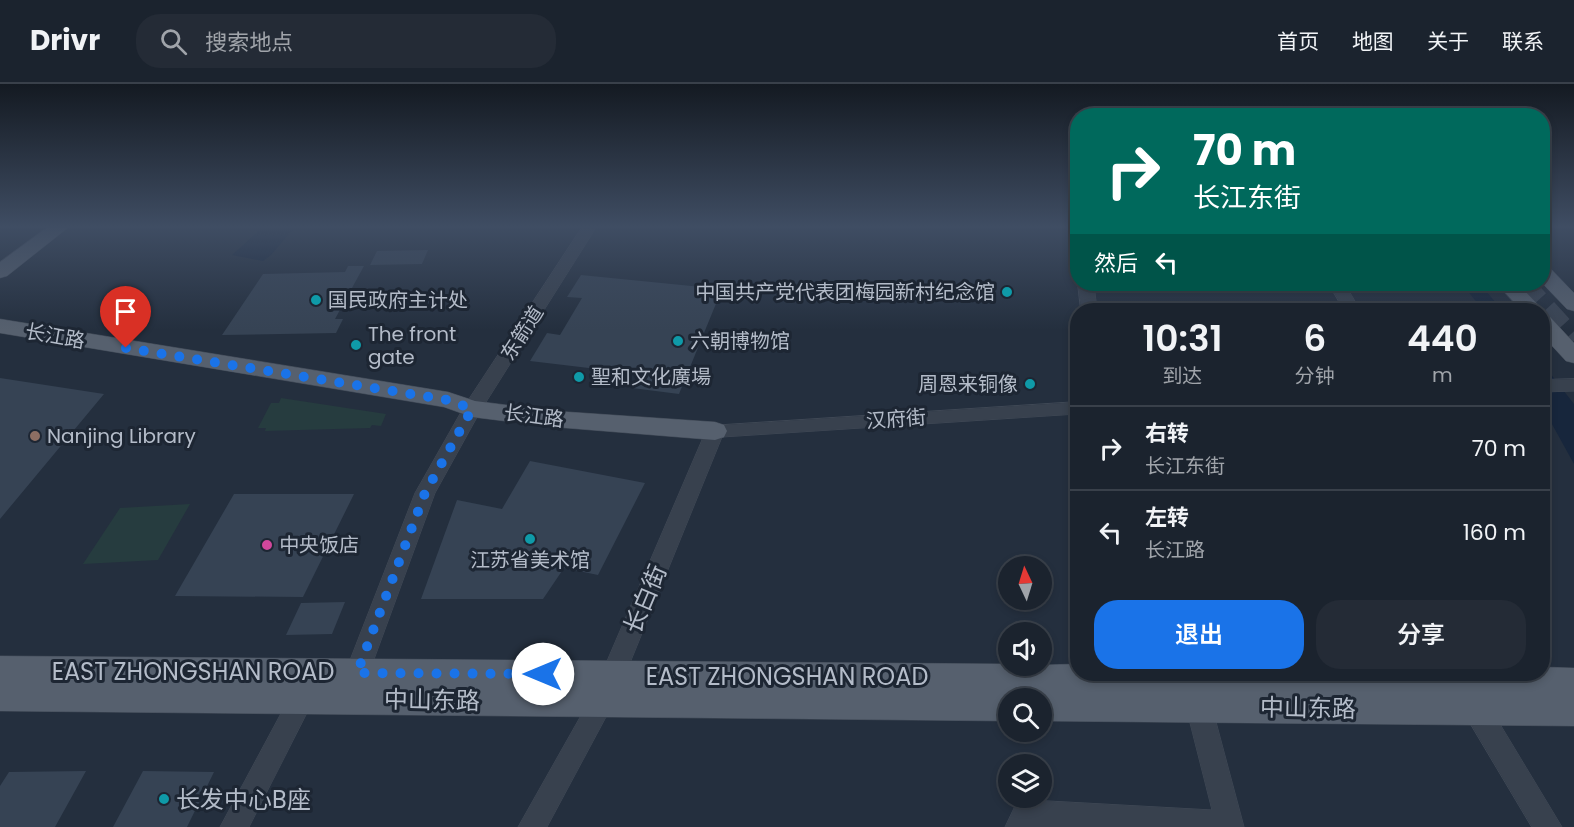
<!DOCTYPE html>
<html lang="zh">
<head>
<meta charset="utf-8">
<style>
	:root { --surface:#1b232e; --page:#242b36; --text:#f1f3f6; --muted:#a0a4aa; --line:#39404a; --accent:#1a73e8 }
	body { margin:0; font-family:Poppins,"Noto Sans SC",sans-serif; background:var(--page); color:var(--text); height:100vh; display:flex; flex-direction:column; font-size:22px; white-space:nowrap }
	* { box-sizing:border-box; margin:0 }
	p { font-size:20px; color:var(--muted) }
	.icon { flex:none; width:33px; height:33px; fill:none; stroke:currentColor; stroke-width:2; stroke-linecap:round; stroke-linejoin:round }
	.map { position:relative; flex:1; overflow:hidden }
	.drawer { position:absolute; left:1070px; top:219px; width:480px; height:378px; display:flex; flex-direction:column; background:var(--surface); border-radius:24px; box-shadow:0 3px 9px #0003,0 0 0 2px var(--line) }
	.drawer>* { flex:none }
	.guide { position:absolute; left:1070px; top:24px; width:480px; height:183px; border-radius:24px; box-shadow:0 3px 9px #0003,0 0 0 2px var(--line); background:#00695c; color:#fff; overflow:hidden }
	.needle { width:39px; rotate:356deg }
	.buttons { position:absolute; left:998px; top:472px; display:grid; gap:12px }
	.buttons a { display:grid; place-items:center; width:54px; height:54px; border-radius:50%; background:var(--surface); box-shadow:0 3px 9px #0003,0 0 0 2px var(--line); font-size:30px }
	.pin { position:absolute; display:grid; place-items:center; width:51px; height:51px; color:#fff; margin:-62px -26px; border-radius:50% 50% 50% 0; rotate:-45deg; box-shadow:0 0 6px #0007 }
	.pin .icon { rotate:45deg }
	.me { position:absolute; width:66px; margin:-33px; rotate:270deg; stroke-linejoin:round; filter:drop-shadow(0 0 4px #0008) }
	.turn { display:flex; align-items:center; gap:21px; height:126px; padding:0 24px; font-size:27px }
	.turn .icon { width:78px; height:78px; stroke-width:2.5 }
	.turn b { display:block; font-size:42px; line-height:51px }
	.then { display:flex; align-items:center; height:57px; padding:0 24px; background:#0003; gap:12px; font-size:22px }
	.eta { display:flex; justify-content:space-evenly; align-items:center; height:102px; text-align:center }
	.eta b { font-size:36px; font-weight:600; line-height:42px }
	.cta { display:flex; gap:12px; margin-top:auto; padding:12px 24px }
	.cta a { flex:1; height:69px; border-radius:24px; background:var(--accent); color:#fff; font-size:24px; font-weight:600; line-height:69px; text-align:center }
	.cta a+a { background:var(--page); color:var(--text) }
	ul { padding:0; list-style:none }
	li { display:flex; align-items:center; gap:18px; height:84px; padding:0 24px; border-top:2px solid var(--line) }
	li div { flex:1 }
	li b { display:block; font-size:22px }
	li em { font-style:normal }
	header { display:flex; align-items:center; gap:36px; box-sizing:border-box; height:84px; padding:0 30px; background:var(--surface); border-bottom:2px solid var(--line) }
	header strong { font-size:28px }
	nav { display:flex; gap:33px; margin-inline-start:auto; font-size:21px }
	.search { width:420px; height:54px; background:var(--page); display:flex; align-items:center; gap:15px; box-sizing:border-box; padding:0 21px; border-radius:24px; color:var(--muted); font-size:22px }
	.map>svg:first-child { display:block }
	.green { fill:#263c3f }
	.water { fill:#17263c }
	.building { fill:#364354 }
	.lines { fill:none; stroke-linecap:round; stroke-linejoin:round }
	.highway-tunnel { stroke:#3a4453; stroke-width:23; stroke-dasharray:23 12; stroke-linecap:butt }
	.minor-casing { stroke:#414a57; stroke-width:1 }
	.major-casing { stroke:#414a57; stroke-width:1 }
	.minor { fill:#38414e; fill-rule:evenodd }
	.major { fill:#56606e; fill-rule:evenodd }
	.route { stroke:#1a73e8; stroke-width:10; stroke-dasharray:0 18 }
	.culture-dot { fill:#0f9aa8; stroke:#1d2633; stroke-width:2 }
	.education-dot { fill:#8d6e63; stroke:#1d2633; stroke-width:2 }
	.hotel-dot { fill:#d1479c; stroke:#1d2633; stroke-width:2 }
	.labels { text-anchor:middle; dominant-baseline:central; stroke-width:6; stroke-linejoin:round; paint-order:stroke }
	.poi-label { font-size:20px; fill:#b4bcc9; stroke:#1d2633; text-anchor:start }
	.street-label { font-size:20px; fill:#b4bcc9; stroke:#1d2633 }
	.near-street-label { font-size:24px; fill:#b4bcc9; stroke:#1d2633 }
	.near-poi-label { font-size:24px; fill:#b4bcc9; stroke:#1d2633; text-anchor:start }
</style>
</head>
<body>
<header>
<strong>Drivr</strong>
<div class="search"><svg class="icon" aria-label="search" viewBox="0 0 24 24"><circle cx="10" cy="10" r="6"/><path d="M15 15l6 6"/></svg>搜索地点</div>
<nav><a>首页</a><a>地图</a><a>关于</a><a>联系</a></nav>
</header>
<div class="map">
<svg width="1574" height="743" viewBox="0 0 1574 743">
	<rect width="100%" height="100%" fill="#242f3e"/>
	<path class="green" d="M281 314 386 330 381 342 372 341 370 344 265 347 266 344H258L271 319H279Z
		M190 420 158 476 83 480 120 424Z"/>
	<path class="water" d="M264 142H296L271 171 263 177 232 171Z
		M1462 200H1480L1502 226H1483Z
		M1542 279 1574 320V380L1542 322Z"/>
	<path class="building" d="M428 166 422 180 370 181 377 167Z
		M348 182H364L335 235H343L336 249 222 251 263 190 345 188Z
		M581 191 722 205 679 310 632 304 639 290 530 277 547 249 560 251 582 214 567 213Z
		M0 294 104 310 0 435Z
		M530 377 645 399 598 491 564 484 543 515H421L457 416 502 425Z
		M234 410H354L303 513 175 512Z
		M345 518 332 550 286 551 301 519Z
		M86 687 55 743H0V702L9 688Z
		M143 687 214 688 187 743H113Z"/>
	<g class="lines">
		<path class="highway-tunnel" d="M1522 200 1574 257"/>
		<defs>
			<path id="minor" d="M583 142H597L481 326 435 409 366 597 357 600 348 597 345 589 415 409 465 321Z
				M1066 142H1077V153L1072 152Z
				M1078 200H1094L1097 226H1081Z
				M1329 200H1345L1360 226H1344Z
				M1574 295V307L1542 308V296Z
				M1077 318V330L722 353 614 618 547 743H518L592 612 708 342Z
				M1441 590H1467L1483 612 1562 743H1532Z
				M302 604 311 607 314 615 249 743H220L293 607Z
				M1199 612 1208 615 1212 623 1244 743H1005L1015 722 1030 716 1212 726 1186 623 1190 615Z"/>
			<path id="major" d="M49 142H70L7 192 0 194V178Z
				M1542 181 1549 183 1574 209V227L1567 225 1542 199Z
				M1497 200H1518L1543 226H1521Z
				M1542 232 1550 233 1574 259V279L1566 277 1542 251Z
				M0 235 448 308 475 317 554 327 715 338 724 341 727 347 724 353 715 356 554 343 472 333 444 323 0 249Z
				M0 572 1008 580V582L1077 580V590H1542V583L1574 584V642L1041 637V615H1028L1029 611 1038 608H1010L1020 611 1021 615H1008V637L0 627Z"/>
		</defs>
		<use href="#minor" class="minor-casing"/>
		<use href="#major" class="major-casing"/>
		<use href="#minor" class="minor"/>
		<use href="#major" class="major"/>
	</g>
	<linearGradient id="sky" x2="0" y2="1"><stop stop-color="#141a22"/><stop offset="0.58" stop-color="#3f4d63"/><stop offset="1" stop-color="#3f4d63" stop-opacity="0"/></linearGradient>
	<rect width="1574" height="246" fill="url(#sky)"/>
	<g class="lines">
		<path class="route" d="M126 264 448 316 472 325 425 409 357 589 543 590"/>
	</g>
	<g class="culture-dot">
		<circle cx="1007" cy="208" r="6"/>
		<circle cx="316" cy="216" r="6"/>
		<circle cx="678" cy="257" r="6"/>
		<circle cx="356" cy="261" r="6"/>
		<circle cx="579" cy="293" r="6"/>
		<circle cx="1030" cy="300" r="6"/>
		<circle cx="530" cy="455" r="6"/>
		<circle cx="164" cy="715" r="6"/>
	</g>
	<circle class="education-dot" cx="35" cy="352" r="6"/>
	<circle class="hotel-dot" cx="267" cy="461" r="6"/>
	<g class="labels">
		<g class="poi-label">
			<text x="995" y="208" text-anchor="end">中国共产党代表团梅园新村纪念馆</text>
			<text x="328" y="216">国民政府主计处</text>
			<text x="368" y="250">The front<tspan x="368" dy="23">gate</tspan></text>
			<text x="690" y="257">六朝博物馆</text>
			<text x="591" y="293">聖和文化廣場</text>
			<text x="1018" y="300" text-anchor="end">周恩来铜像</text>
			<text x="47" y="352">Nanjing Library</text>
			<text x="279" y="461">中央饭店</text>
			<text x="530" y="476" text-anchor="middle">江苏省美术馆</text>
		</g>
		<g class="street-label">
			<text transform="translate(522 249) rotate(-57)">东箭道</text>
			<text transform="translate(55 252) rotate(10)">长江路</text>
			<text transform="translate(534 332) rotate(7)">长江路</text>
			<text transform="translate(896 335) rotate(-4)">汉府街</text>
		</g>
		<g class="near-street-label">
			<text transform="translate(645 515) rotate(-67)">长白街</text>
			<text x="193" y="587">EAST ZHONGSHAN ROAD</text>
			<text x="787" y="592">EAST ZHONGSHAN ROAD</text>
			<text transform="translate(432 616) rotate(1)">中山东路</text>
			<text transform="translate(1308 624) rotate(1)">中山东路</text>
		</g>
		<g class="near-poi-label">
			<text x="176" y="715">长发中心B座</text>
		</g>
	</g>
</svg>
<div class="buttons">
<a><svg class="needle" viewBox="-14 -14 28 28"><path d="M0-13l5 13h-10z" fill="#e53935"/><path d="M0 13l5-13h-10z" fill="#a0a4aa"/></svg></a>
<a><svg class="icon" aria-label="sound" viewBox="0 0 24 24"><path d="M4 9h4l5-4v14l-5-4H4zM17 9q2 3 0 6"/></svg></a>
<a><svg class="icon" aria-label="search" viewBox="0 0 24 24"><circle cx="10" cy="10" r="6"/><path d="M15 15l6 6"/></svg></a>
<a><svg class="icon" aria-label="layers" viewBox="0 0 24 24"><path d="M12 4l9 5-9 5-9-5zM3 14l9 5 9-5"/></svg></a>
</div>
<div class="pin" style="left:126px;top:264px;background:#d93025"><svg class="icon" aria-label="arrive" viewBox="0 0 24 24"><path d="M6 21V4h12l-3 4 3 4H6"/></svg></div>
<svg class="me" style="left:543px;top:590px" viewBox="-20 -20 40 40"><circle r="19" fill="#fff"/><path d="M0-13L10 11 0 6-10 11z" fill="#1a73e8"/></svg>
<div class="guide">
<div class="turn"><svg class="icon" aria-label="right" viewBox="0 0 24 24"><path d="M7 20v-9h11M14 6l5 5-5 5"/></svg><div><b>70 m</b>长江东街</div></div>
<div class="then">然后<svg class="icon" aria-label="left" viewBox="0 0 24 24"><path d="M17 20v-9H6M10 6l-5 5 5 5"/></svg></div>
</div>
<section class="drawer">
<div class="eta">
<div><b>10:31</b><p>到达</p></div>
<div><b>6</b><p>分钟</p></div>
<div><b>440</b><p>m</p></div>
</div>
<ul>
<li><svg class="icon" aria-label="right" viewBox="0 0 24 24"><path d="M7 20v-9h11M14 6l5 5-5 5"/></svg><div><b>右转</b><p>长江东街</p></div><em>70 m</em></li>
<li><svg class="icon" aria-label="left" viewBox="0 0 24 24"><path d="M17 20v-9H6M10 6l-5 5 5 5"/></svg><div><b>左转</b><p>长江路</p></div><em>160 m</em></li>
</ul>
<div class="cta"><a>退出</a><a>分享</a></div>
</section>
</div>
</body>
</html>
